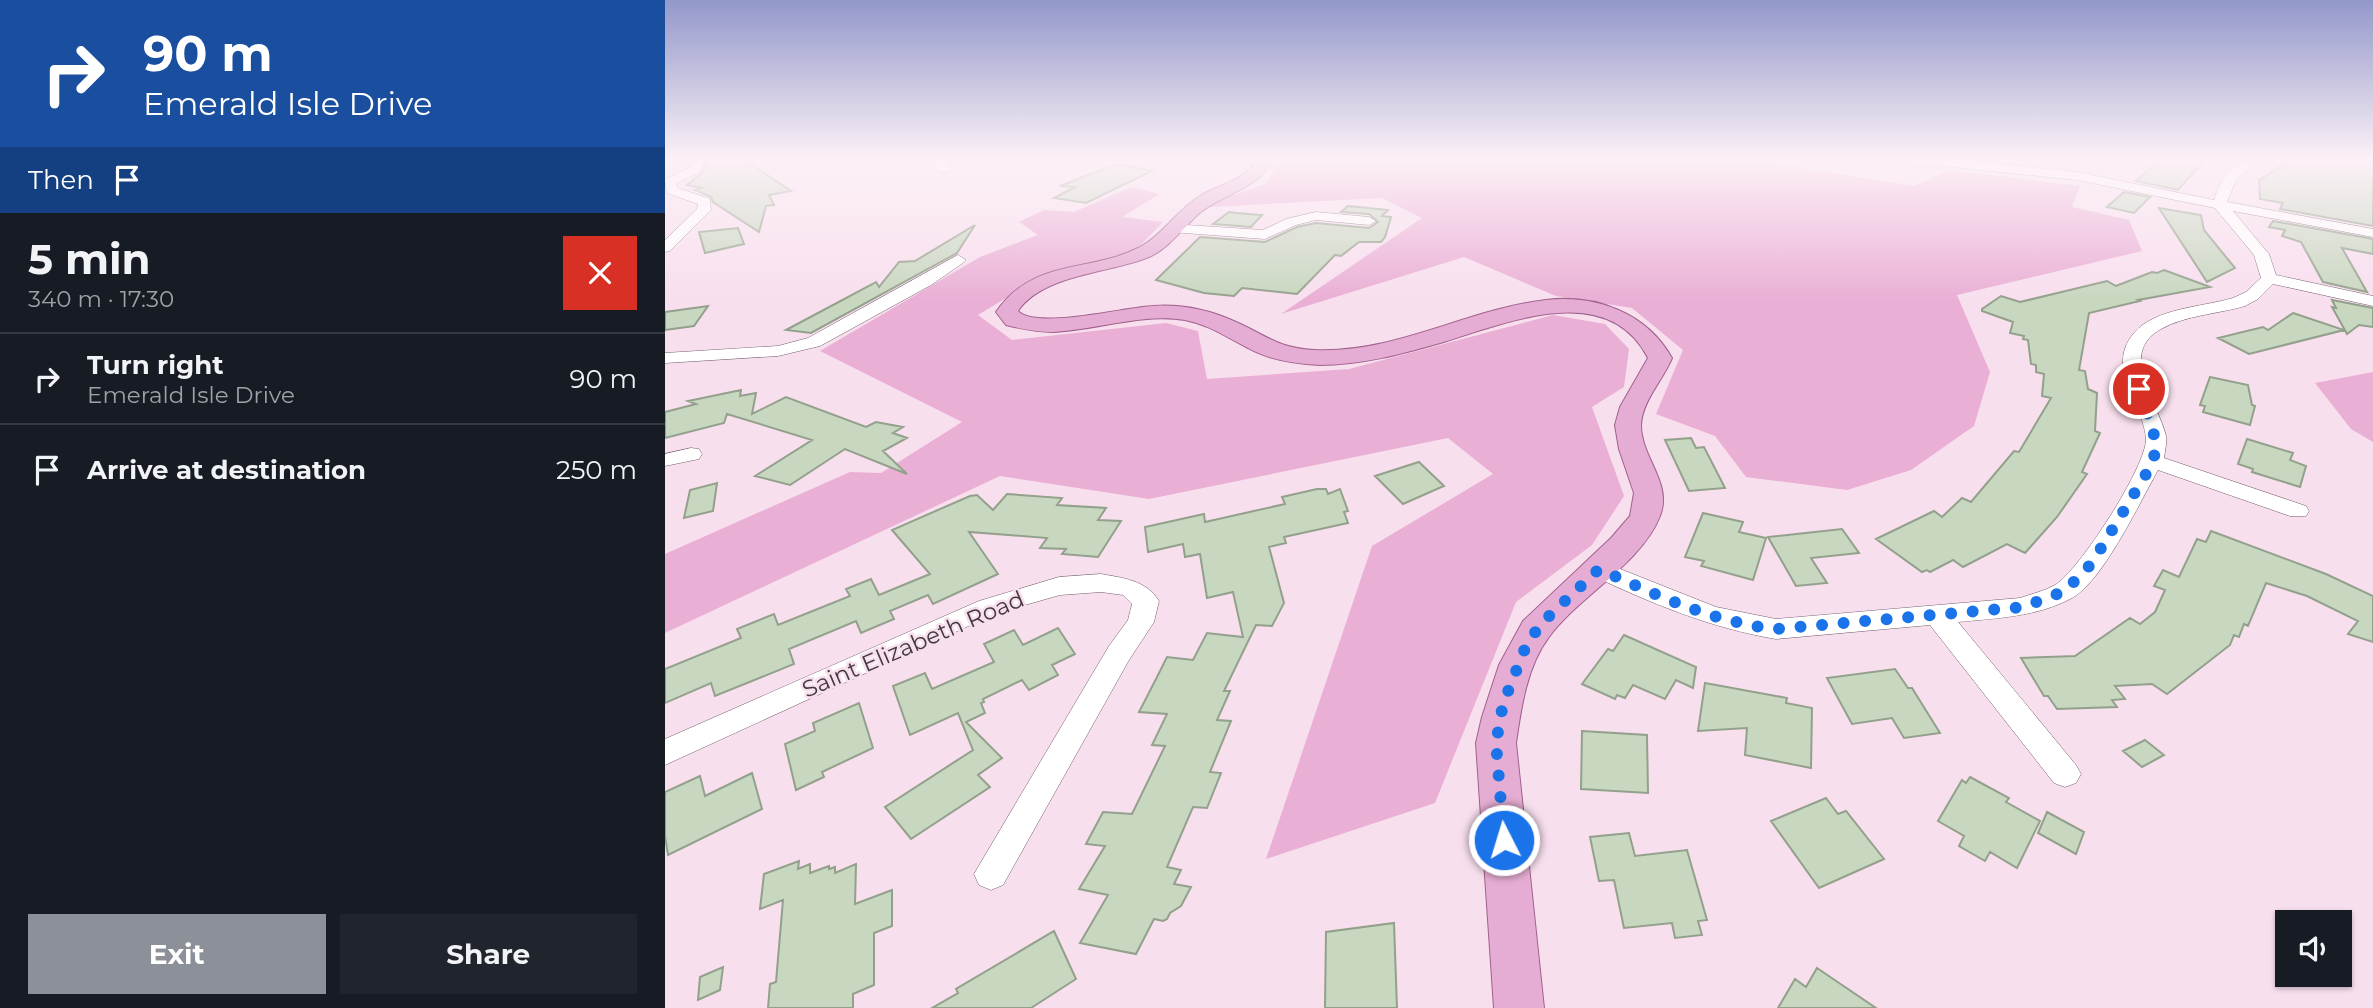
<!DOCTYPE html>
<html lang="en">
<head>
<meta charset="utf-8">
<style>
	:root { --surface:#171b24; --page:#20242c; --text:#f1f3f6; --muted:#9ea1a6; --line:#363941; --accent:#8c9099 }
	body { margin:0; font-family:Montserrat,sans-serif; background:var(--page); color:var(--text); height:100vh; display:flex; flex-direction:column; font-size:26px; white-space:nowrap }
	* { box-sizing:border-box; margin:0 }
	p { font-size:23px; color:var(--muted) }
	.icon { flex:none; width:38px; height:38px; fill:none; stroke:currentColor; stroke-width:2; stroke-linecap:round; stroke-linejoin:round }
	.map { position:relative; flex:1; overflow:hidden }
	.sheet { display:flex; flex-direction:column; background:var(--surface); width:665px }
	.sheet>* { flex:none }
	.banner { background:#1a4fa0; color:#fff; overflow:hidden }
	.tools { position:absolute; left:1610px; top:910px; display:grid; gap:14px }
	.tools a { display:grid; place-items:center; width:77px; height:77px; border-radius:0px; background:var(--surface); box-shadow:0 2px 5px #0004; font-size:35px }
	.pin { position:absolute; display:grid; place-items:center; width:60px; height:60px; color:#fff; margin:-30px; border:4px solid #fff; border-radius:50%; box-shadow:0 2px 7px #0007 }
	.me { position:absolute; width:77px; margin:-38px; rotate:355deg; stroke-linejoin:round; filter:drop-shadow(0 0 5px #0008) }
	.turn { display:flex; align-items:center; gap:24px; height:147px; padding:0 28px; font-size:32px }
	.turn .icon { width:91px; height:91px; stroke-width:2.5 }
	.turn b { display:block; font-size:49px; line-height:60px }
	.then { display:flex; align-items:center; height:66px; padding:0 28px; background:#0003; gap:14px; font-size:26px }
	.round { display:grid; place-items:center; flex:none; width:74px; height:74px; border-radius:0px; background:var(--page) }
	.summary { display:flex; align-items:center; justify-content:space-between; height:119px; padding:0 28px }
	h1 { font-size:42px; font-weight:700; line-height:52px }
	.cta { display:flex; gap:14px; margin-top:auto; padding:14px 28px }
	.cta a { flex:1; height:80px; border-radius:0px; background:var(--accent); color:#fff; font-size:28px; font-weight:700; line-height:80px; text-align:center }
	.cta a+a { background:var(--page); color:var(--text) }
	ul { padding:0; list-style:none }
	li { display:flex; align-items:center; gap:21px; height:91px; padding:0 28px; border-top:2px solid var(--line) }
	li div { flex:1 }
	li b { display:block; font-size:26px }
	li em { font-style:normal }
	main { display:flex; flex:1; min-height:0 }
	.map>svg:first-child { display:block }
	.green { fill:#eaafd5 }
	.building { fill:#c8d7c0; stroke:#93a08b; stroke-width:2 }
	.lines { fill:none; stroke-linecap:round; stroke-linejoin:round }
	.minor-casing { stroke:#735e6b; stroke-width:1 }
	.major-casing { stroke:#a0618c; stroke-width:2 }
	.minor { fill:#fff; fill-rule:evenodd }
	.major { fill:#e5add3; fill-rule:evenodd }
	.route { stroke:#1a73e8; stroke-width:12; stroke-dasharray:0 21.6 }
	.labels { text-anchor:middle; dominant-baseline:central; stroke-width:5; stroke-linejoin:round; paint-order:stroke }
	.near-street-label { font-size:23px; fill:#42383e; stroke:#f8dfee }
</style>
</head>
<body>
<main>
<section class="sheet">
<div class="banner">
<div class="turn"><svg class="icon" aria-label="right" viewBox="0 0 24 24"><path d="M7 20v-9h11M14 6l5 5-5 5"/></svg><div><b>90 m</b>Emerald Isle Drive</div></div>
<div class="then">Then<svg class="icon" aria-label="arrive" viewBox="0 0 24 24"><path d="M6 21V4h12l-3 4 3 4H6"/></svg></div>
</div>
<div class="summary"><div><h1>5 min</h1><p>340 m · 17:30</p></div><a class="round" style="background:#d93025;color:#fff"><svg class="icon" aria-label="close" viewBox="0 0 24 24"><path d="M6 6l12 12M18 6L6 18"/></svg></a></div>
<ul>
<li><svg class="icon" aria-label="right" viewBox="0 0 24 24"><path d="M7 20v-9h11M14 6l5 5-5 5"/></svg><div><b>Turn right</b><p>Emerald Isle Drive</p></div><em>90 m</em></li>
<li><svg class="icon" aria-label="arrive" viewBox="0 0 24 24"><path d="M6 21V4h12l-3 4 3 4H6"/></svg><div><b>Arrive at destination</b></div><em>250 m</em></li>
</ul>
<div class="cta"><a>Exit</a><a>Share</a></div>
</section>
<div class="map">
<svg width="1708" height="1008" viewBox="0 0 1708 1008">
	<rect width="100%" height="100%" fill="#f8dfee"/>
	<path class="green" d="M617 159H1106L1110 164 1249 186 1285 170 1415 186 1407 207 1464 220 1477 251 1292 295 1325 372 1309 426 1246 470 1182 490 1081 477 1050 436 991 414 1018 350 967 308 891 296 799 257 616 314 757 218 717 198 545 207 554 200 600 184Z
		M466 187 495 194 457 217 498 222 467 254 384 272 313 315 347 340 501 323 533 331 542 379 684 369 888 315 940 324 964 349 959 387 927 407 959 496 927 545 851 602 770 803 601 859 707 546 828 474 783 438 484 499 335 476 0 633V554L185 472 216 473 297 422 155 351 315 257 373 235 354 222 379 210 409 212Z
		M1708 372V442L1686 429 1650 383Z"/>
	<path class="building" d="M42 159H78L126 191 104 195 109 205 101 206 94 232 48 202 46 197 30 190 36 188 22 185 37 173Z
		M1491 159H1541L1513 190 1471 181 1492 163Z
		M1635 159 1708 161V226L1615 209 1618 203 1595 199 1594 180 1620 164Z
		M457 165 487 171 421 203 389 198 410 187 395 186 446 166Z
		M1459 192 1485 197 1469 213 1442 207Z
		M683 206 723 210 717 216 726 217 720 237 716 242H694L676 256 670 255 632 294 577 288 569 296 539 293 491 280 535 237 600 242 632 227 651 223 704 228 713 222 704 214 676 212Z
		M1494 208 1536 215 1539 230 1570 268 1542 282Z
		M564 212 571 213 597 215 586 227 548 224Z
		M1608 221 1708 239V254L1677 248 1702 292 1658 282 1636 242 1617 236 1620 230 1604 227Z
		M310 225 292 253 146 333 121 330 211 282 214 287 234 262 250 261Z
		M73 228 79 244 40 253 34 232Z
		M1499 270 1545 287 1473 300 1475 301 1424 313 1414 370 1420 371 1423 389 1432 393 1430 431 1435 433 1417 472 1422 474 1392 517 1360 553 1342 544 1298 567 1288 560 1265 572 1262 570 1257 572 1211 539 1269 511 1277 517 1297 498 1306 502 1349 451 1354 452 1386 398 1377 396 1379 374 1371 372V365L1366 364 1363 340 1358 339 1359 336 1345 333 1348 322 1317 311V309L1336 296 1355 302 1442 281 1451 286 1487 272 1492 273Z
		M1667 300 1708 308V327L1694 325 1682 334 1667 307 1671 308Z
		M43 306 29 326 0 330V312Z
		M1628 313 1679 330 1584 354 1553 338 1598 327 1603 330Z
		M1545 377 1583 385 1587 405 1590 406 1585 425 1538 412 1540 406 1535 405Z
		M76 390 75 396 91 393 87 414 121 397 201 427 211 422 238 427 228 433 242 438 218 451 242 474 180 449 125 485 90 476 147 440 62 414 59 423 0 438V412L31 404 23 401Z
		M1026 438 1031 448 1039 447 1060 488 1024 491 1000 440Z
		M1582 439 1628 453 1625 460 1641 466 1635 487 1587 472 1588 469 1573 464Z
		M754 462 779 486 738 504 710 476Z
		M52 483 48 511 19 518 25 490Z
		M652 489H661L663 494 675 489 683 511 679 512 683 523 619 537 621 543 604 547 619 603 607 626 591 625 559 691H565L552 720 566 721 545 772 556 773 542 808 528 807 502 867 516 870 509 884 526 887 516 906 505 913 502 919 498 921 489 919 471 954 415 943 443 895 414 889 440 846 421 844 438 812 467 814 500 746 487 745 502 714 474 712 491 679 502 657 528 660 542 633 578 637 568 592 542 598 535 554 520 557 518 544 483 552 480 527 539 514 540 522 620 504 617 497Z
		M342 494 397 498 392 505 441 508 433 520 456 521 433 557 397 554 401 549 375 548 382 538 304 532 333 574 268 604 263 595 225 611 229 619 196 633 191 621 124 649 129 664 50 696 46 683 0 703V669L76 638 72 629 109 614 113 625 185 596 181 589 206 579 214 595 265 574 227 530 305 496 312 495 328 510Z
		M1038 513 1078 522 1074 532 1101 538 1088 580 1036 566 1039 561 1020 557Z
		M1177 529 1194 553 1146 558 1162 583 1131 586 1103 537Z
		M1546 531 1661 574 1708 596V642L1683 634 1693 621 1642 596 1601 583 1583 626 1579 624 1574 637 1569 635 1565 645 1502 694 1487 684 1450 686 1460 699 1447 700 1452 707 1392 709 1383 696H1379L1356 658 1410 656 1465 618 1475 624 1490 612 1500 590 1489 586 1498 570 1514 577 1532 539 1541 542Z
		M393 628 410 654 387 665 393 675 364 690 357 680 318 699 319 702 316 703 320 713 301 722 337 758 313 775 325 787 246 839 220 807 308 750 293 713 245 735 228 686 260 673 267 689 329 662 319 644 349 630 358 645Z
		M959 635 1031 667 1028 688 1011 680 1000 699 968 685 960 698 952 695 950 699 917 684 943 649 948 651Z
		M1230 669 1243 688H1247L1275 733 1239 738 1227 718 1187 724 1162 678Z
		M1040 683 1122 698 1121 703 1147 708 1146 768 1080 755 1082 728 1033 731Z
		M194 703 208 748 157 772 159 777 131 790 120 744 150 731 148 723Z
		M917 731 982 735 983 793 916 789Z
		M1480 740 1499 755 1477 767 1458 751Z
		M87 773 97 809 3 855 0 836V792L35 776 40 796Z
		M1305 777 1344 798 1341 802 1375 821 1352 868 1325 852 1320 861 1294 846 1299 836 1273 821 1297 780 1301 783Z
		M1161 798 1173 814 1181 811 1219 859 1154 888 1106 821Z
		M1382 812 1419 832 1411 854 1373 833Z
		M964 833 970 856 1022 850 1042 920 1033 921 1037 935 1010 938 1007 923 959 928 949 880 934 881 925 837Z
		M134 861 133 869 145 864V873L164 866V869L170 867V873L191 864 190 904 227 890V926L209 933V985L188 994V1008H103L105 984 111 982 118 900 95 909 99 874Z
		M729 923 732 1008H660L661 932Z
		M389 931 411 979 366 1008H267L293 993 291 989Z
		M58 967 55 990 33 1000 35 977Z
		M1152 968 1211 1008H1113L1130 979 1141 987Z"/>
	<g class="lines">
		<defs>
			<path id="minor" d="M22 159 40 161 35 172 11 184 13 188 45 199 46 210 5 251 0 252V240L32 209 33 204 2 193 0 179 26 167 27 163Z
				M269 159H281L285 169 283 172H275L268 163Z
				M1242 159H1286L1412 172 1549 200C1557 176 1569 159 1595 159L1571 180 1562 202 1708 229V237L1568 211 1604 254 1611 275 1708 296V306L1608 284 1593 299 1580 306C1553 314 1521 315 1496 329 1452 353 1493 402 1501 436 1502 443 1500 451 1499 458L1641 506 1644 511 1641 516H1625L1493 470C1475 502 1438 581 1407 598 1372 617 1332 618 1293 622L1411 765 1416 774 1411 783 1400 787 1389 783 1265 625 1111 639C1045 628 986 603 926 575L923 569 926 563 935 561 1051 607 1111 619 1355 598C1366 594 1380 591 1390 585 1414 571 1483 464 1481 438 1477 401 1440 367 1469 333 1490 308 1538 307 1568 298L1581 292 1596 278 1589 255 1550 208 1412 180 1248 163Z
				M651 212 704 217 711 221 704 225 651 220 631 225 600 239 506 232 499 228 506 224 598 230 621 219Z
				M293 255 301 260 298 263 266 285 155 346 113 356 0 363V353L113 346 143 338Z
				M26 448 34 449 37 454 34 459 0 466V454Z
				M436 574C458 578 481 580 494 601L489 622 464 660 338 885 326 890 314 885 309 874 444 646 463 620 467 604 458 595 436 592 395 595 332 613 0 765V739L314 601 394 577Z"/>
			<path id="major" d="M592 159H608C593 190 561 192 536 212 519 226 505 248 484 257 446 273 378 274 353 311 371 330 461 307 488 306 516 304 545 310 571 322 601 335 612 348 649 350 730 354 802 309 881 300 931 294 982 313 1007 358 998 380 977 401 976 425 976 458 1008 483 995 516 977 563 913 597 884 637 862 666 856 708 851 743L879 1008H829L811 743 817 717 834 665 858 621 946 538 965 516 969 493 954 449 950 425 955 407 983 358C942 278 839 324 775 343 737 354 696 365 655 365 631 364 604 360 583 348 561 337 545 325 520 320 476 313 432 330 388 332 372 332 357 329 341 325L331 312C368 258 423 273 473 248 497 236 512 210 535 196 555 184 580 181 592 159Z"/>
		</defs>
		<use href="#minor" class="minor-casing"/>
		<use href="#major" class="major-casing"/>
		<use href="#minor" class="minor"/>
		<use href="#major" class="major"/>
	</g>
	<linearGradient id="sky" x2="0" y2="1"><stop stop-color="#9398ca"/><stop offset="0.53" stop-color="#fcf1f7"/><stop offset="1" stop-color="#fcf1f7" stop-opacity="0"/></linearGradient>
	<rect width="1708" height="300" fill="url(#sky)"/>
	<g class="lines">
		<path class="route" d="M839 840 831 743 838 704 863 641 882 618 934 569C992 595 1047 622 1111 629L1358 607 1400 591 1427 563 1489 461 1490 438 1474 389"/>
	</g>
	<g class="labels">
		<g class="near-street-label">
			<text transform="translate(248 644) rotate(-23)">Saint Elizabeth Road</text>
		</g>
	</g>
</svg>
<div class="tools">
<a><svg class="icon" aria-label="sound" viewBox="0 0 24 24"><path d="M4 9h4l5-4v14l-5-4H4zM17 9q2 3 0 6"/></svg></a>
</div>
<div class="pin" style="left:1474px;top:389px;background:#d93025"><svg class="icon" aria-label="arrive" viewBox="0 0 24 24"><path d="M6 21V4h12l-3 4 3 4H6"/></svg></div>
<svg class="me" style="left:839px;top:840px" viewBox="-20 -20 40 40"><circle r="17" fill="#1a73e8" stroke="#fff" stroke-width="3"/><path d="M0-11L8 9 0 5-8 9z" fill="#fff"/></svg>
</div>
</main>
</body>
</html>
